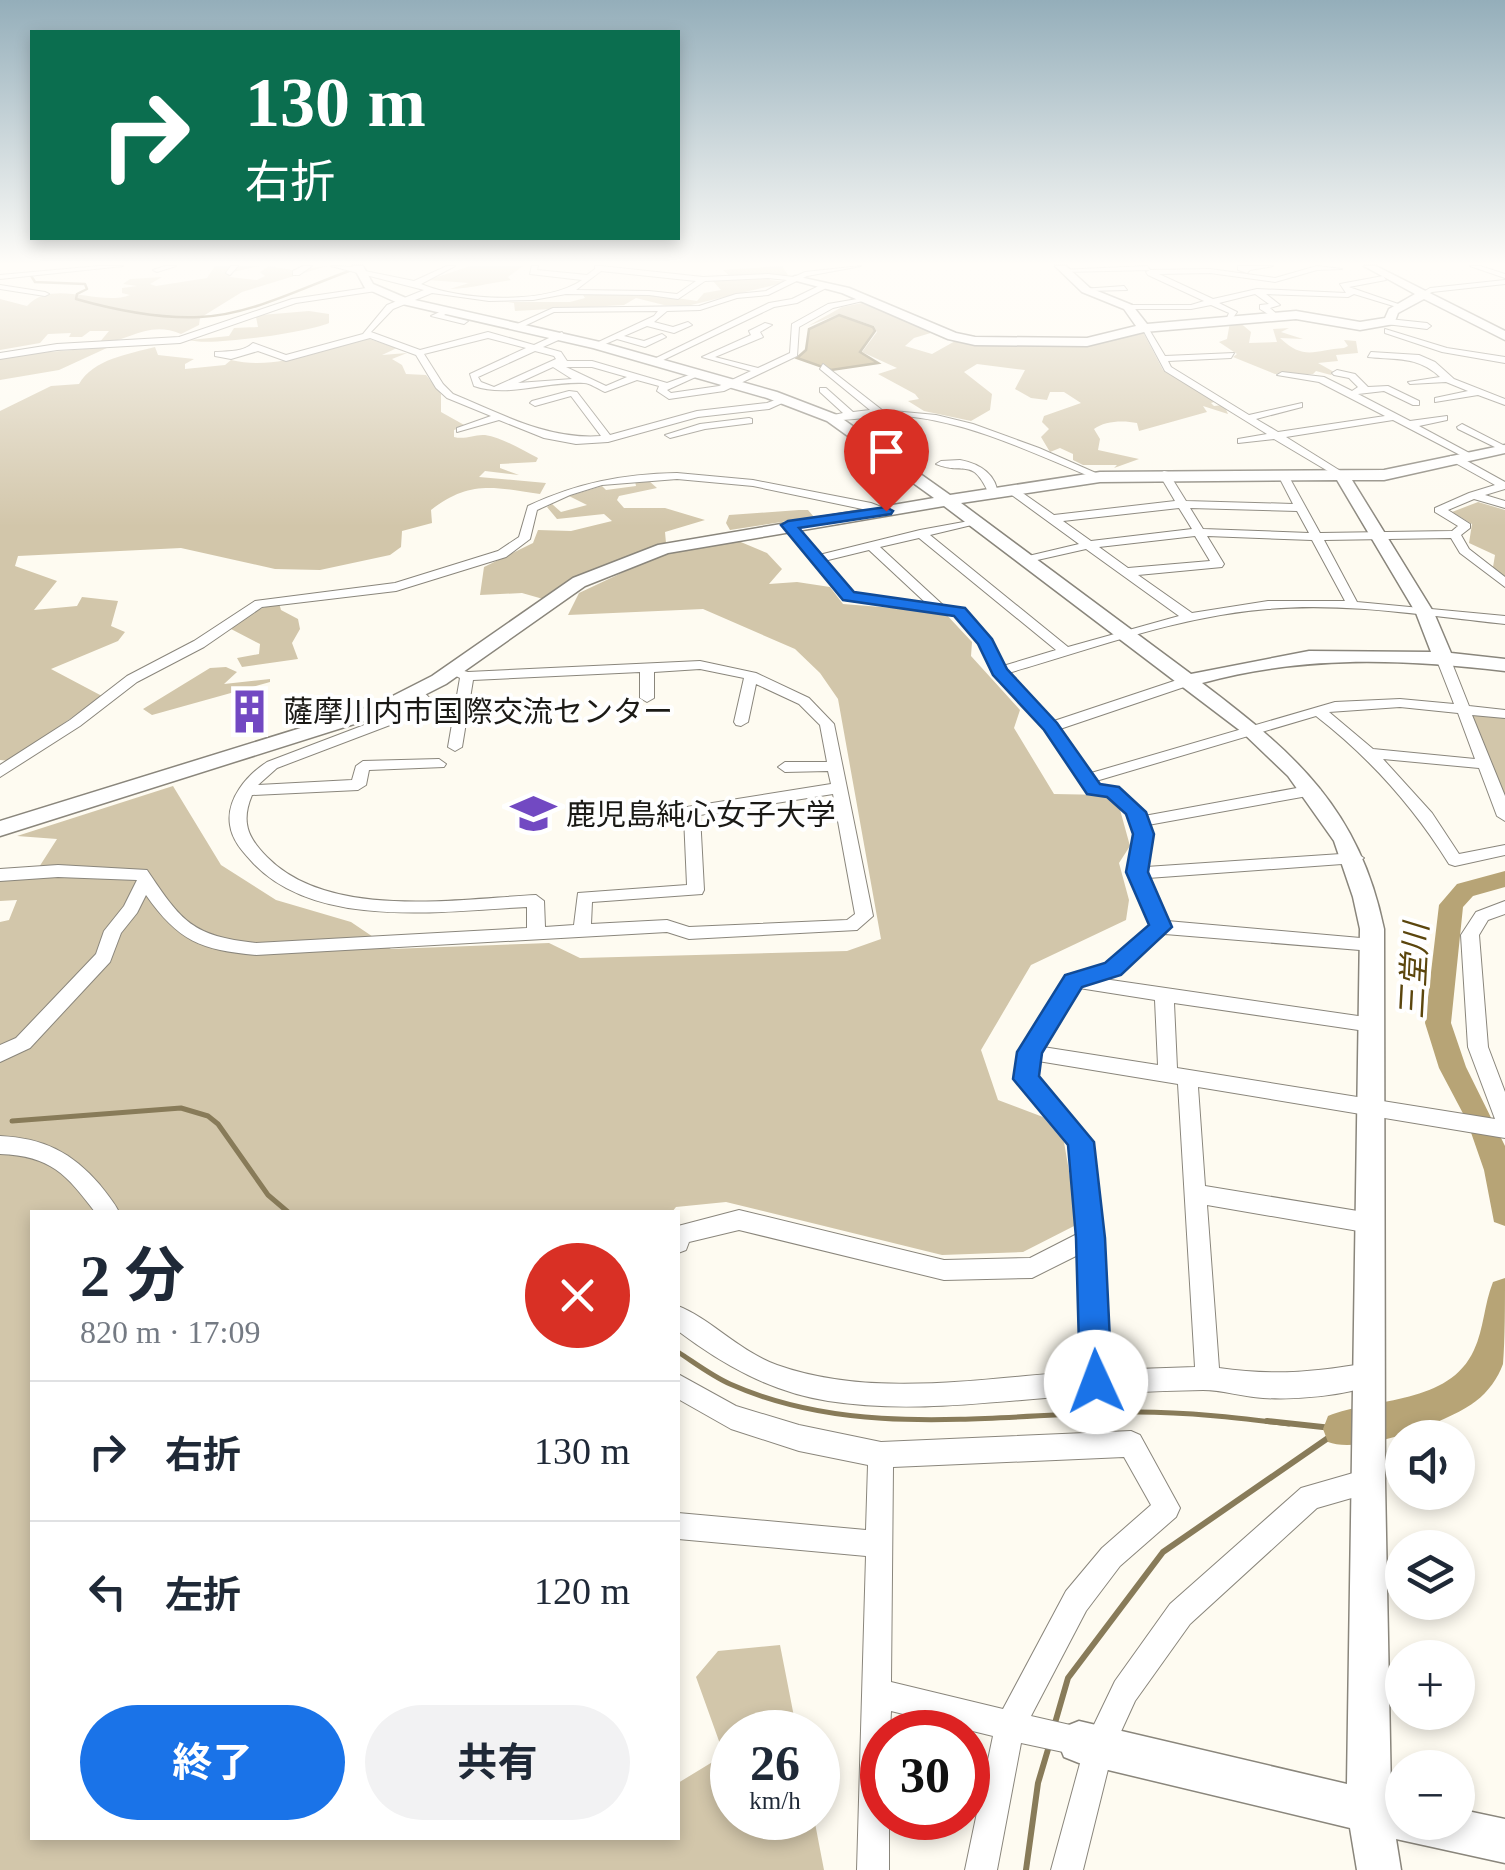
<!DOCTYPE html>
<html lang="ja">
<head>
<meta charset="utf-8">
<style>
	:root { --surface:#fff; --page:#f2f2f3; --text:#1f2937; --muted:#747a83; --line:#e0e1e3; --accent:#1a73e8 }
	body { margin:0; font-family:"Times New Roman","Noto Sans JP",serif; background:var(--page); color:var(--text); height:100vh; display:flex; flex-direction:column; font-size:38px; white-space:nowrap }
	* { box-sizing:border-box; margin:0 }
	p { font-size:32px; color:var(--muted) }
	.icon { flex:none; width:55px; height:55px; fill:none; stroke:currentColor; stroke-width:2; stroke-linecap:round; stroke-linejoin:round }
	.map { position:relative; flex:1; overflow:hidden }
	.details { position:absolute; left:30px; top:1210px; width:650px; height:630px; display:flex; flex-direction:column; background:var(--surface); border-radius:0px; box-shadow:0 5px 15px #0003 }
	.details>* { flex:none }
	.top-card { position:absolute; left:30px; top:30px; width:650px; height:210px; border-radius:0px; box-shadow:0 5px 15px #0003; background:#0b6e4f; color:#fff; overflow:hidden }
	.controls { position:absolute; left:1385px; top:1420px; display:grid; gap:20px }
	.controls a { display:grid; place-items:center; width:90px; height:90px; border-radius:50%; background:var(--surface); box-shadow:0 5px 15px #0003; font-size:50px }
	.speed { position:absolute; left:710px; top:1710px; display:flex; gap:20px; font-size:50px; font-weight:700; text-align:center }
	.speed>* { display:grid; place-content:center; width:130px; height:130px; border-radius:50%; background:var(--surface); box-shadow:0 5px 15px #0003; line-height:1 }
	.speed small { font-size:25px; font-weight:400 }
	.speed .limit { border:15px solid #d22; background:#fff; color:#111 }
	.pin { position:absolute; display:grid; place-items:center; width:85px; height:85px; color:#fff; margin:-102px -42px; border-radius:50% 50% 50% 0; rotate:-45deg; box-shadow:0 0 10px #0007 }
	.pin .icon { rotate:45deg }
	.me { position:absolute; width:110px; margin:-55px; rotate:358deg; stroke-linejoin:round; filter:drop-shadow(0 0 8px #0008) }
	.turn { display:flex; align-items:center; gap:35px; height:210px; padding:0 50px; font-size:45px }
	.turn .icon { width:130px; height:130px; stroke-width:2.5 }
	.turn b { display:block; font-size:70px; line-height:85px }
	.round { display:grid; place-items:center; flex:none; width:105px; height:105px; border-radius:52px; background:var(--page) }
	.head { display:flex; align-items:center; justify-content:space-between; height:170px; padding:0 50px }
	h1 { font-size:60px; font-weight:700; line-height:75px }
	.primary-button { display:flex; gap:20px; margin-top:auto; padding:20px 50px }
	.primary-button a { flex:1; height:115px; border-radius:60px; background:var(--accent); color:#fff; font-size:40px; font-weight:700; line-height:115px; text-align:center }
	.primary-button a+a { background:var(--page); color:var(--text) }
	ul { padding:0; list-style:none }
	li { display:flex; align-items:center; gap:30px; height:140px; padding:0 50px; border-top:2px solid var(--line) }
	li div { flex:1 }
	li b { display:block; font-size:38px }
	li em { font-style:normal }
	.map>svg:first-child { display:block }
	.green { fill:#d2c6aa }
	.water { fill:#b7a476; stroke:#887b59; stroke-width:2.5 }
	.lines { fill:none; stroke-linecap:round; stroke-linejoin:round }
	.stream-far2 { stroke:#887b59; stroke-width:2.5 }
	.stream-far1 { stroke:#887b59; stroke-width:5 }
	.stream { stroke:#887b59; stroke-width:6 }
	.river { fill:#b7a476; fill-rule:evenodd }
	.street-casing { stroke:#8a867c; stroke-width:2 }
	.secondary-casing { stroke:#8a867c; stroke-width:3 }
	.street { fill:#fff; fill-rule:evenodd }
	.secondary { fill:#fff; fill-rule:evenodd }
	.route { fill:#1a73e8; stroke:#114b97; stroke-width:2.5 }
	.labels { text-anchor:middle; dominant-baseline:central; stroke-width:8; stroke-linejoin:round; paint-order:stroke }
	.poi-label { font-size:30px; fill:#1b1a16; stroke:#fff; text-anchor:start }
	.water-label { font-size:32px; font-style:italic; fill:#5b460d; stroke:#fff }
</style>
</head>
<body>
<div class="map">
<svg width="1505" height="1870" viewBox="0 0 1505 1870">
	<rect width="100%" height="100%" fill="#fefbf1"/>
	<path class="green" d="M215 266H259L228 273 230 277 257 280 265 276 260 272 269 266 292 270 327 266 242 292 200 318 199 325 181 334C147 320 131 342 99 343L109 331H90L82 337H69L71 333 48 334 40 343 0 350V299L27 306C53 278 98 307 130 295L122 293V288L137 286 123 284 130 279 162 277 150 284 156 286 207 278Z
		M470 266H523L508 277 511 280C489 283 472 288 450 289L469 283 428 280Z
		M782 266 788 275 770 276V280L787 282 691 305H664L636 298 624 305 515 311 514 303 508 302H570L585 298 583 295 629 291 697 301 704 293 721 290 712 280 732 278 723 270Z
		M862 303 934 332 914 338 905 346 932 354 957 340 1092 344 1143 332 1163 370 1217 401 1211 403 1214 406 1224 405 1228 414 1203 406 1207 412 1139 431 1137 423C1123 420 1104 421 1094 429L1100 439 1098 450 1139 459 1114 468 1117 465H1083L1073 460V454L1060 448 1050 452 1041 437 1049 429 1042 422 1044 416 1081 403 1064 392H1050L1047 400 1031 398 1015 389 1025 370 977 364 964 372 992 394 990 410 971 421 924 411 908 401 919 399 915 394 878 374 897 368 862 352 877 332 874 326 839 314 808 326 842 307Z
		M309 311 329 314V323C310 332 207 347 190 340L229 336 234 328 258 327 256 317 261 315Z
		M1238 321 1251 332 1249 343 1277 342 1273 329 1289 328 1281 332 1303 339 1280 338C1304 361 1315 350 1344 348L1348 346 1344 340 1356 341 1358 353 1336 355 1338 361 1318 363 1334 372 1331 375 1316 371 1313 374H1275L1233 357 1237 354 1219 342 1227 339 1230 322Z
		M366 338 397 348 382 355 407 353 392 359 402 365 406 374 426 375 441 394V412L466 426 454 430V437C466 440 474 434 485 435 503 438 522 450 538 458L536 462 500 464V468L519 475 485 471 479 477 546 483 540 494C494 487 469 480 431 510L432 523 402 531 401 547 390 555 320 570 275 569 181 548 18 556 15 566 57 581 34 610 77 606 82 597 118 601 111 626 125 632 118 641 51 669 102 696 11 761 0 760V411L51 386 79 384C93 359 129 354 155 347L158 355 194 359 185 364V369L225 365 231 360C278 371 321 349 366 338Z
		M109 347 59 370 0 380V356Z
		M635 481H649L657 488 619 496 617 500 624 508H665L705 520 665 532 666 543 580 576 543 599 522 593 480 595 484 567 533 543 538 530 571 531 612 521 604 514 557 519 547 507 552 504 561 512 587 505 569 496 602 486 606 490 636 486Z
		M1478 502 1505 510V578L1493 567 1495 555 1469 543 1472 524 1452 512Z
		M799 510H808L814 517 730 530 726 523 729 515Z
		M736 540 767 553 782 569 769 584 797 582 830 587 843 604 944 612 972 642 971 656 1020 710 1014 728 1054 794 1107 795 1119 806 1130 846 1119 863 1129 900 1126 920 1031 965 981 1050 998 1100 1043 1117 1064 1142 1078 1224 1023 1252 942 1255 726 1202 676 1207 672 1212H32V1838H678V1783L724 1755 696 1677 718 1651 780 1645 797 1732H732V1818H814L824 1870H0V922L9 920 17 900 0 901V879L34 875 57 839 17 836 173 786 221 865 276 900 351 922 391 949 549 943 580 958 847 951 881 939 838 699 820 673 795 649 703 609 568 615 579 593 664 553Z
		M279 603 281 610 298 619 300 629 292 643 298 659 242 667 237 658 259 654 260 644 231 629 256 610Z
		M226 667 237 672 224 684 270 679V682L152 715 143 709 210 668Z
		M1477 714 1505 717V797L1471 716Z"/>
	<path class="water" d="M839 315 873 327 875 331 860 352 878 363 831 370 797 358 806 350 809 329Z"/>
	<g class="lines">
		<path class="stream-far2" d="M30 274 35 282 85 284 87 289 77 294 76 299C115 310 159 319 200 317 250 315 302 288 349 271"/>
		<path class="stream-far1" d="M12 1121 181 1108 208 1116 218 1124 268 1195 288 1212
			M678 1352C695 1363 712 1376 730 1384 858 1441 1002 1413 1137 1412 1188 1412 1239 1418 1289 1424"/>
		<path class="stream" d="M1267 1421 1341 1429
			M1055 1723 1068 1678 1163 1552 1341 1429
			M1026 1870 1038 1783 1049 1746"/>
		<path class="river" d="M1505 871V887L1473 896 1463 907 1451 1023 1466 1067 1505 1146V1226L1494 1222 1484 1170 1467 1121 1439 1068 1425 1023 1439 905 1457 884Z
			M1505 1278C1505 1303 1505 1340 1503 1364 1498 1378 1488 1392 1476 1401 1449 1422 1360 1455 1328 1442L1323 1429 1328 1416C1375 1397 1449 1405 1474 1350 1484 1329 1484 1304 1493 1282Z"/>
		<defs>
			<path id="street" d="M99 266H123L0 279V275Z
				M165 266H176L157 272 153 270Z
				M231 266H238L230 275 226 273Z
				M303 266H312L299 275H293V271Z
				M331 266 357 267 360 270 414 281 447 266H455L421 284C462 301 545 305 582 280L530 274 532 266H538L537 270 587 275 595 269V266H601L703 277 768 274 794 277 805 272 861 266 807 276 768 295 737 298 700 310 667 311 654 322 673 327 688 322 692 325 674 333 647 326 624 336 644 341 662 334 666 337 645 347 617 339 596 348 592 345 654 316 658 311 554 312 522 327 515 325 553 308 699 306 736 294 766 291 787 280 768 278 705 281 678 299 649 295 566 294 533 300 489 301 432 293 393 309 371 332 420 350 488 332 534 345 562 332 565 337 543 347 561 352 567 361H592L667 383 700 371V375L667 390 671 393 719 386 751 371 702 357 751 335 749 331 765 323 772 325 760 332 763 337 715 357 758 368 790 353 792 324 828 304 863 298 867 300 833 308 799 327 797 356 724 391 669 399 657 391 659 386 637 380 605 392C598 389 590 383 584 383 546 381 508 398 474 386L470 374 526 348 488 338 424 354 443 384 453 394C502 414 548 440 601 436L571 396 535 406 530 403 532 401 569 391 577 392 610 435 697 411 767 403 786 396 791 399 769 409 698 417 608 442 576 444 544 438 499 420 457 432V428L491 416 447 398 436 388 416 355 370 338 286 361 258 351 231 359 215 356V352C231 351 243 352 253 343L286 355 363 334 387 305 424 290ZM601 271 696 281 677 294 649 291 576 290ZM535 351 554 356 556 359 494 387 481 382 478 377ZM553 367 572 379 518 383ZM566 367H592L627 377 606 386Z
				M1147 266 1150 270 1064 272 1060 270Z
				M1238 266H1273L1250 270 1247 273 1238 270Z
				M1317 266 1342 269 1317 270 1275 282 1210 273 1159 274 1213 299 1257 289 1346 293 1340 284 1383 276 1386 280 1349 287 1404 306 1400 308 1354 294 1348 297 1266 294 1280 305 1270 308 1280 317 1276 319 1260 309V305L1269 304 1255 294 1219 303 1237 312 1230 322 1226 320 1229 313 1211 305 1191 309H1128L1124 307 1128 305H1191L1204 301 1148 275 1146 272 1150 270 1210 269 1275 278Z
				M1470 266H1480L1505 274V278Z
				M1505 280V284L1432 292 1424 296 1420 294 1430 288Z
				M825 283 832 285 797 303 774 307 657 363 650 361 769 303 792 299Z
				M0 285 45 292 49 294 45 296 0 289Z
				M1124 286 1127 290 1086 291 1082 289Z
				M373 287 376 291 296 303 180 343 57 350 0 359V353L57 344 179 337 292 299Z
				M446 309 450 311 444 315 468 321 464 324 431 316Z
				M1389 319 1427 323 1431 326 1427 329 1386 324Z
				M1141 326H1147L1165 356 1234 353 1231 358 1168 361 1171 367 1249 415 1302 403V407L1256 419 1278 432 1385 416 1319 382 1277 375 1282 372 1324 377 1352 391 1358 387 1349 378 1334 375 1332 373 1337 370 1355 374 1368 387 1388 386 1419 401V405H1413L1384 391 1358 394 1410 421 1447 416V420L1419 426 1473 455 1464 457 1393 420 1286 437 1347 475 1348 477 1343 480 1274 439 1238 443V439L1267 434 1165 371Z
				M1385 329 1447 348 1505 357V363L1442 352 1385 333Z
				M1371 352 1419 355 1435 362 1454 379 1505 399V405L1478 395 1435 402V398L1468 391 1446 382 1410 384 1408 382 1440 377C1418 356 1396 360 1368 357Z
				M823 364 882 410 936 415 973 424 1039 448 1105 477 1096 479C1035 454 973 423 906 416 879 414 854 421 829 420V416L843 413 820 392V388H826L853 412 870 410 820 369Z
				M749 418 752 419V423L705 429 670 438 665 435 700 424Z
				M1462 424 1505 446V452L1458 429 1457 427Z
				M1450 456H1458L1505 482V489L1485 495 1505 501V508L1474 499 1448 510 1470 524V528L1461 535 1469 549 1505 577V587L1460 553 1451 538 1324 540 1357 602 1505 616V624C1427 616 1347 602 1268 609 1178 616 1093 649 1008 673L1054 721 1183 678H1193V684L1060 729 1091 773 1335 702 1400 699 1454 704 1436 658 1443 654 1450 658 1469 706 1505 710V718L1472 715 1505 796V821L1497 816 1479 768 1383 759 1432 813 1459 854 1505 845V855L1455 866 1449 864C1413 806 1370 758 1316 716L1096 781 1099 785C1118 787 1135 798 1144 816L1313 785 1321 790 1313 795 1148 825 1151 834 1146 867 1356 853 1364 858 1356 863 1148 878 1167 921 1372 939 1381 945 1372 951 1165 934 1119 974 1104 979 1372 1018 1379 1020 1381 1025 1379 1030 1372 1032 1174 1003 1177 1068 1495 1119 1468 1047 1461 935 1476 912 1505 901V914L1488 920 1479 935 1488 1047 1505 1092V1138L1198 1087 1205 1186 1370 1213 1378 1216 1381 1223 1378 1230 1370 1233 1207 1205 1219 1368C1273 1376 1315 1372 1368 1363L1377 1367 1380 1375 1377 1383C1346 1396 1296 1400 1263 1398 1243 1397 1223 1390 1203 1390 1154 1391 1105 1393 1057 1397 981 1403 904 1413 828 1401 771 1392 723 1365 678 1331V1306C711 1319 739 1351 777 1365 873 1399 985 1378 1084 1371L1080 1254 1032 1278 944 1280 739 1230 689 1242 686 1250 678 1253V1226L739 1210 944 1260 1030 1258 1079 1233 1071 1145 1019 1085C1008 1053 1051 1003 1068 976L1107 964 1152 925 1129 873 1135 834 1128 814 1108 795 1089 792 1046 730 994 674 979 644 955 615 845 600 784 527V523H792L819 555 920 530 980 519V523L930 535 1068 647 1179 616 1086 549 1024 563V557L1079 544 1009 493V489H1017L1054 515 1175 501 1159 474 1164 471 1168 472 1186 501 1293 504 1278 475 1283 472 1288 475 1320 533 1452 531 1458 526 1435 512V508L1469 493 1495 485 1450 460ZM1179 508 1192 529 1091 541 1063 521ZM1190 508 1297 511 1309 533 1203 529ZM1195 536 1210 561 1128 568 1099 547ZM1207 536 1312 540 1345 601H1268L1192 613 1138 575 1222 567 1224 564ZM919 538 1056 650 1003 666 990 640 963 609 944 606 880 547ZM869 550 927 604 853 594 824 561ZM1400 707 1458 713 1475 759 1373 749 1329 712ZM1079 988 1155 1000 1158 1065 1043 1047ZM1038 1061 1178 1084 1195 1367 1108 1370 1102 1238 1091 1142 1036 1077Z
				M960 460C981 464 997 475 998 496H990C972 455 965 476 936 464L941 461Z
				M677 473 753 480 871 503 892 511 886 514 753 486 677 479 602 485 570 495 537 510 530 539 506 557 396 591 262 607 204 647 137 682 80 726 0 777V765L70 720 127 676 194 641 255 601 395 583 498 551 519 537 528 506C577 483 623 474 677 473Z
				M700 661 756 673 809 698 834 724 873 916 857 930 689 939 667 932 256 955C201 950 178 941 146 895L137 913 121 933 110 962 30 1048 0 1062V1045L16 1038 96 954 104 931 124 906 137 880 58 877 0 881V869L58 865 147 870C182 922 192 936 256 943L527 928V907C444 911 318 930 254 864 244 853 232 841 230 825 226 799 247 775 267 762L417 705 418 703 407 692 409 689C419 687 427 694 433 702L427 711 277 768 258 785 352 780 356 766 363 761 439 759 446 764 444 767 369 770 366 785 358 790 252 795C241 821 247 837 267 857 329 920 455 899 536 895L544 901 545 927 574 925 578 893 687 885 684 817 643 824 635 819 643 814 831 784 828 771 785 772 778 767 785 762H827L820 725 799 704 756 684 748 722 741 726 736 725 734 722 744 678 700 669 654 672V698L647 702 640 698V672L473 680 462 747 455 751 448 747 460 678 450 673 457 669 468 672ZM833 794 855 914 847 920 689 927 667 920 591 924 592 902 702 894 704 890 700 815Z
				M0 1136C43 1138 72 1152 100 1185 107 1194 114 1202 119 1212H95C66 1174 51 1156 0 1154Z
				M678 1374 736 1406 799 1425 881 1442 1131 1431 1140 1435 1180 1508 1176 1517 1120 1566 1086 1611 1031 1716 1079 1727 1090 1733 1115 1681 1170 1604 1301 1488 1367 1469 1376 1473 1380 1482 1376 1491 1317 1508 1190 1624 1135 1701 1113 1749 1083 1870H1051L1082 1756 1021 1743 997 1870H965L993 1736 891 1711 890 1732H882V1818H889V1870H857L866 1556 678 1539V1513L866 1530 868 1465 799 1451 731 1429 678 1399ZM1124 1457 1151 1505 1102 1548 1066 1591 1003 1709 891 1682 893 1467Z"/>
			<path id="secondary" d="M353 266H363L373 284 406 298 600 342 777 392 837 415 950 495 1100 472 1384 470 1505 445V453L1384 480H1352L1434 613 1451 653 1505 659V671C1401 659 1304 655 1202 683 1296 754 1359 809 1384 929L1385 1482 1391 1794 1402 1797V1822H1458V1809L1505 1819V1863L1396 1839 1401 1870H1357L1350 1828 1079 1763 1064 1757 1058 1742 1064 1727 1079 1721 1347 1784 1360 929 1353 897 1334 841 1288 776 1242 732 944 506 668 553 585 586 446 684 389 713 0 836V821L375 705 432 676 573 578 658 545 934 498 827 421 767 398 593 348 398 303 365 288ZM1337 480 1416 613 1431 652 1309 651 1191 674 961 503 1100 482Z
				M1055 266H1066L1090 288 1132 305 1147 324 1296 311 1360 322 1385 318 1389 309 1415 294 1364 266H1376L1505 331V340L1424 299 1398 313 1394 324 1360 330 1296 319 1144 332 1087 346 975 345 948 339 842 293 789 279 795 276 849 288 956 333 975 337 1087 338 1136 326 1124 309 1082 292Z"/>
		</defs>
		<use href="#street" class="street-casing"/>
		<use href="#secondary" class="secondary-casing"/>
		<use href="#street" class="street"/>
		<use href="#secondary" class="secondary"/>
	</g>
	<linearGradient id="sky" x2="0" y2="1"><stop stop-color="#94aeba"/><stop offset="0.5" stop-color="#fffdf9"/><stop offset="1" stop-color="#fffdf9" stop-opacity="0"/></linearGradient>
	<rect width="1505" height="527" fill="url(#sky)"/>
	<path class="route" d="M886 507 893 511 891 514 799 528 854 592 965 608 992 639 1007 669 1057 723 1100 784 1119 787 1146 812 1154 834 1148 872 1172 927 1121 975 1082 987 1042 1053 1039 1076 1094 1142 1105 1238 1112 1382 1107 1393 1096 1398 1085 1393 1080 1382 1076 1238 1068 1145 1013 1079 1017 1052 1065 975 1105 963 1149 925 1126 872 1133 834 1126 814 1107 797 1087 794 1044 730 993 675 978 644 954 616 843 600 781 525 788 521Z"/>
	<defs>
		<symbol id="building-bare" viewBox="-9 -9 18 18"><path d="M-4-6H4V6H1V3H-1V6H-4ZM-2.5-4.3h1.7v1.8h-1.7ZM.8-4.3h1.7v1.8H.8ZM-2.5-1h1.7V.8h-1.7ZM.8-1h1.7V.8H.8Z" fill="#7249c2" stroke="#fff" stroke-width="2.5" paint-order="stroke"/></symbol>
		<symbol id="university-bare" viewBox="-9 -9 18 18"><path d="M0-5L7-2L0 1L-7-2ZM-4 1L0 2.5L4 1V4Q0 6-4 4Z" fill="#7249c2" stroke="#fff" stroke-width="2.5" paint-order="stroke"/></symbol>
	</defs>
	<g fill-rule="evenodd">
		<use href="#building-bare" x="218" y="680" width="63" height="63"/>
		<use href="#university-bare" x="502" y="782" width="63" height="63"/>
	</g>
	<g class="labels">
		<g class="poi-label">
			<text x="283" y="711">薩摩川内市国際交流センター</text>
			<text x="566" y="814">鹿児島純心女子大学</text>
		</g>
		<g class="water-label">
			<text transform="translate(1414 971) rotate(-87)">三堂川</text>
		</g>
	</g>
</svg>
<div class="controls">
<a><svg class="icon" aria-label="sound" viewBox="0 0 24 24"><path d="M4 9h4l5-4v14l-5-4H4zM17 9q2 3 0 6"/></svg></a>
<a><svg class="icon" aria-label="layers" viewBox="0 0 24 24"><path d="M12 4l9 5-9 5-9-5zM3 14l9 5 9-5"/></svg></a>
<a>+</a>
<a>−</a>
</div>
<div class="speed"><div>26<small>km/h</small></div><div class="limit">30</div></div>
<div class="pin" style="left:886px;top:511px;background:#d93025"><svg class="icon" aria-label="arrive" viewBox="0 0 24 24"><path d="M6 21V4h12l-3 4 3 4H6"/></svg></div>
<svg class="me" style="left:1096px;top:1382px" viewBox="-20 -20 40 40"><circle r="19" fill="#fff"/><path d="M0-13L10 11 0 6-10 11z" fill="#1a73e8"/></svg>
<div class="top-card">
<div class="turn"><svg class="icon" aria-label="right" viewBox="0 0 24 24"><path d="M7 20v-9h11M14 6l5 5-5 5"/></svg><div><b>130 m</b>右折</div></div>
</div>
<section class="details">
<div class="head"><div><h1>2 分</h1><p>820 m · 17:09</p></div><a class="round" style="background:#d93025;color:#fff"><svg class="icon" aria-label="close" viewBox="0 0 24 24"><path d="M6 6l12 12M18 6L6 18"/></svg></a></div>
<ul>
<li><svg class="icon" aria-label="right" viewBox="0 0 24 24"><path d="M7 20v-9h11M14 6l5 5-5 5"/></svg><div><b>右折</b></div><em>130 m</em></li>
<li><svg class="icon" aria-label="left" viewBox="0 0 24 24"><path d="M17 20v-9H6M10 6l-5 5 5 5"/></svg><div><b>左折</b></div><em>120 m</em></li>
</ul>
<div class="primary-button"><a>終了</a><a>共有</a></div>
</section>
</div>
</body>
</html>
